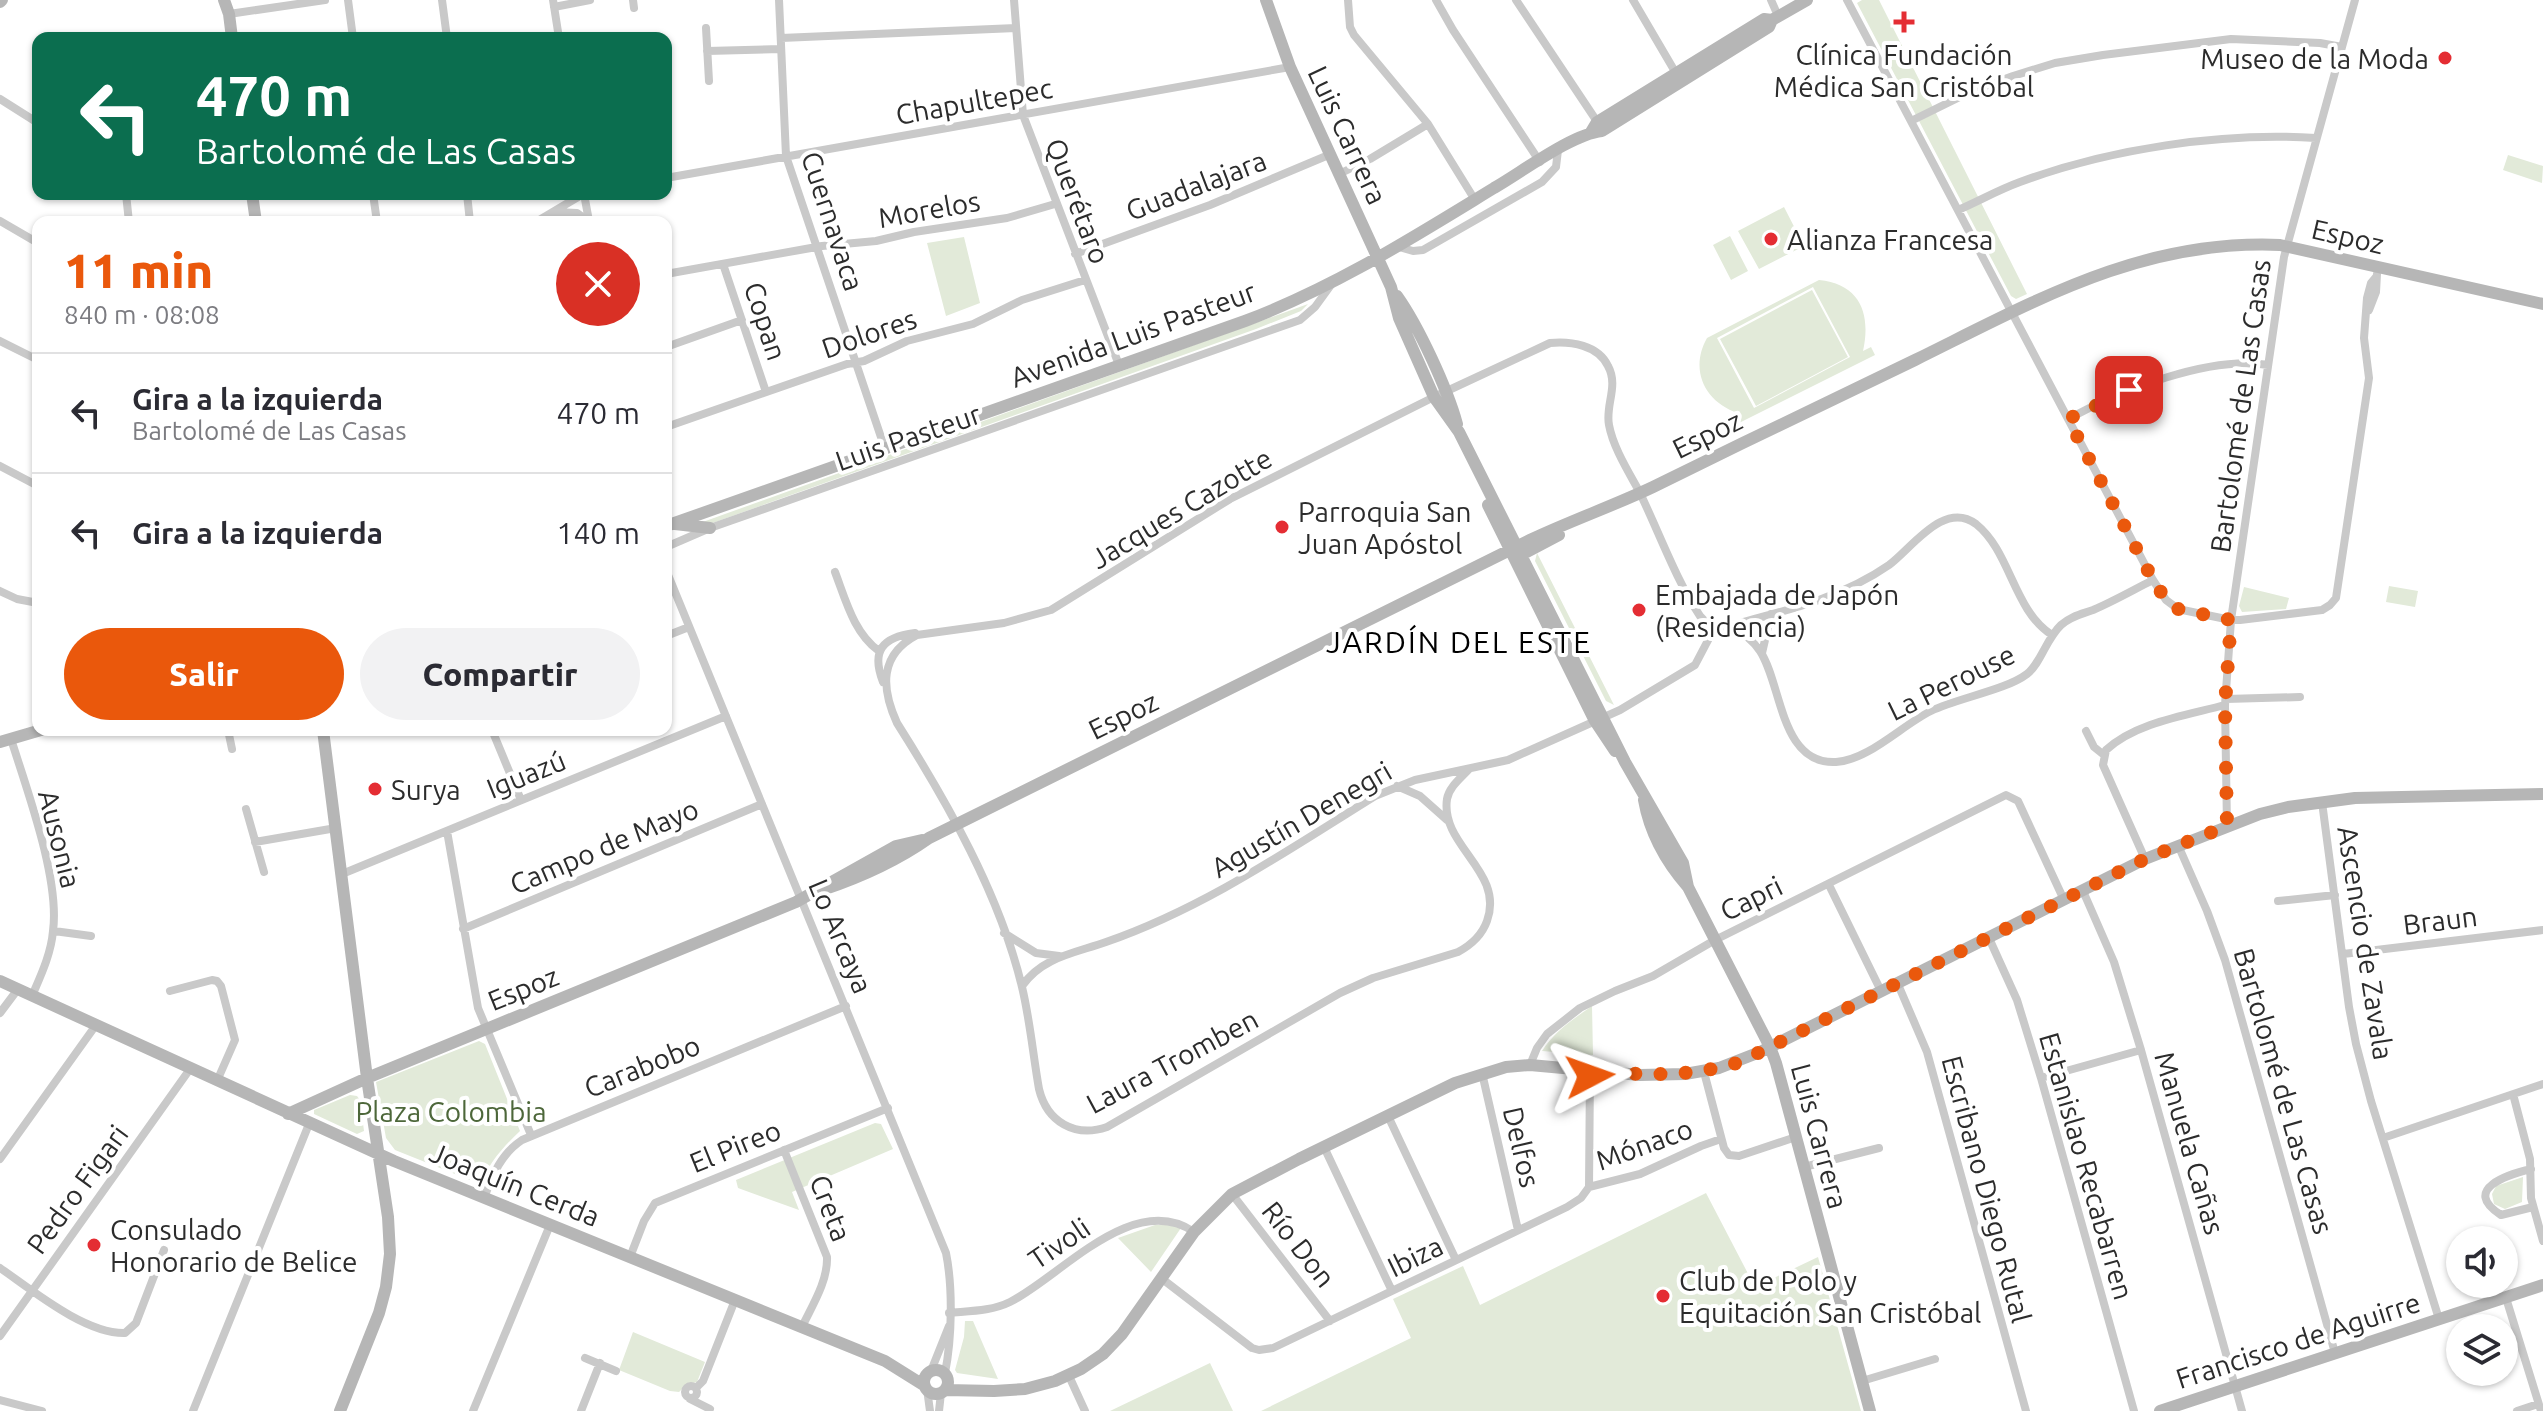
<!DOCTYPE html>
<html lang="es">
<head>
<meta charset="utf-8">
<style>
	:root { --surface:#fff; --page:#f2f2f3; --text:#2b2b33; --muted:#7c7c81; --line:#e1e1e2; --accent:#ea580c }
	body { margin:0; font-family:Ubuntu,sans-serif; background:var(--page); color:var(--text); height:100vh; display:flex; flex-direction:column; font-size:30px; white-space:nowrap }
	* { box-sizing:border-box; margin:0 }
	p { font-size:26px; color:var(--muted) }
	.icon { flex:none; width:44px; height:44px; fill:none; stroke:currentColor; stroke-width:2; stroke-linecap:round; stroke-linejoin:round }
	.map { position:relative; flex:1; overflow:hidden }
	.sheet { position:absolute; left:32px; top:216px; width:640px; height:520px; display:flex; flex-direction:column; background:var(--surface); border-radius:16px; box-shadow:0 2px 6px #0004 }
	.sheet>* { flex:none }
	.hud { position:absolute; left:32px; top:32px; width:640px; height:168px; border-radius:16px; box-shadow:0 2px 6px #0004; background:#0b6e4f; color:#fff; overflow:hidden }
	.controls { position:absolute; left:2446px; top:1226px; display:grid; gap:16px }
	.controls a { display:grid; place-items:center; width:72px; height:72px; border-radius:50%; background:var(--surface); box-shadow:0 2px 6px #0004; font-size:40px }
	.pin { position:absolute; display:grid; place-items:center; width:68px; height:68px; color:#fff; margin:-34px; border-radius:16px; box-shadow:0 4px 12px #0006 }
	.me { position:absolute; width:88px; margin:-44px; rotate:86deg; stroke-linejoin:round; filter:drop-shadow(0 0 6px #0008) }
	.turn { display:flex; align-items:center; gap:28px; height:168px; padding:0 32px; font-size:36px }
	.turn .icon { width:104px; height:104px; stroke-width:2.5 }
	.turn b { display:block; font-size:56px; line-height:68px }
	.round { display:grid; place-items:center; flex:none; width:84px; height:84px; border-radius:42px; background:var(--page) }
	.head { display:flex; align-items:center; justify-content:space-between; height:136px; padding:0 32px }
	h1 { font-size:48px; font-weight:800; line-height:60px; color:var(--accent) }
	.action { display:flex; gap:16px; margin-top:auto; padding:16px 32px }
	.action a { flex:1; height:92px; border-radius:48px; background:var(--accent); color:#fff; font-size:32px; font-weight:800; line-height:92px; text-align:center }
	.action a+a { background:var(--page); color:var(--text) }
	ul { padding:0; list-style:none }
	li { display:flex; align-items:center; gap:24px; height:120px; padding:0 32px; border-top:2px solid var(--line) }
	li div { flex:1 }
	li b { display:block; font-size:30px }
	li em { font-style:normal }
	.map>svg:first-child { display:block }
	.green { fill:#e2ead9; fill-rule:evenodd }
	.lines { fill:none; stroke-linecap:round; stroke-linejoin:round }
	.street { stroke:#c9c9c9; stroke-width:8 }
	.secondary { stroke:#b6b6b6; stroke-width:12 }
	.route { stroke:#ea580c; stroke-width:14; stroke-dasharray:0 25.2 }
	.poi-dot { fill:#e42d33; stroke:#fff; stroke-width:3 }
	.labels { text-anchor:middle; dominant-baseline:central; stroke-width:8; stroke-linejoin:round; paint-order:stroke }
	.poi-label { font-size:28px; fill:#2c2c2c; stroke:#fff; text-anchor:start }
	.street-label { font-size:28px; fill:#2c2c2c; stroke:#fff }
	.park-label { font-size:28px; fill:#4d673a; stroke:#fff }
	.neighbourhood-label { font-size:30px; letter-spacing:2px; fill:#000; stroke:#fff }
</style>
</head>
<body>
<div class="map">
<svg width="2543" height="1411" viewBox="0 0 2543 1411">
	<rect width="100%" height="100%" fill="#fff"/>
	<path class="green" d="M1862 0H1879L2027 294 2016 299 2011 296 1857 3Z
		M2508 155 2543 166 2542 183 2503 170Z
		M1784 207 1804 246 1759 269 1738 231Z
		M1730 236 1748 271 1731 280 1713 245Z
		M964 237 980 303 946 316 927 243Z
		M1819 280C1861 284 1871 315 1863 351L1871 347 1875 355 1725 430 1722 423 1738 413C1705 402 1689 370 1707 338ZM1813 287 1850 357 1754 408 1717 338Z
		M1812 290 1848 357 1756 406 1720 339Z
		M1308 304 1301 311 1256 329 707 525 700 523Z
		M1537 553 1614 705 1606 701 1535 561Z
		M2389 586 2418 591 2415 607 2386 602Z
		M2244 587 2289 598 2286 609 2242 612 2239 606Z
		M1592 1006 1593 1055 1542 1051C1555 1031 1572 1020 1592 1006Z
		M479 1041 485 1044 520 1131C503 1147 490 1162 480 1184L395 1150 386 1138 376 1082Z
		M350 1095 357 1096 360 1100 364 1131 357 1134 314 1114V1110Z
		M875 1123 881 1124 893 1149 792 1192 799 1210 738 1188 736 1180Z
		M2523 1177 2522 1202 2505 1209 2494 1204 2492 1194 2496 1186Z
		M1706 1193 1755 1287 1818 1257 1861 1411H1261L1411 1338 1393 1299 1463 1266 1480 1305Z
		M1155 1225H1183L1151 1272 1118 1238Z
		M965 1321H973L998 1379 957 1373 955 1370 964 1337Z
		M633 1332 705 1362 697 1382 686 1385 679 1392 670 1391 619 1370Z
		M1210 1363 1233 1411H1110Z"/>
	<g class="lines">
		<path class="street" d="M348 0 353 38
			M442 0 447 38
			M553 0 559 38
			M633 0 634 8
			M779 0 786 156 885 449
			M1014 0 1023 115 1119 365
			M1348 0 1350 27 1354 35 1428 124 1475 200
			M1436 0 1453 30 1540 162
			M1516 0 1598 123
			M1633 0 1677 75
			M1771 0 1778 16
			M1847 0 2153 580 2166 600 2178 609 2221 618 2240 620 2322 610 2330 605 2336 598 2369 378 2364 338 2367 298 2371 283 2376 277
			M554 7 590 0
			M229 14 325 0
			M706 28 709 81
			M781 38 1016 28
			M707 51 781 49
			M0 99 38 123
			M1911 121 1972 91 2013 76 2055 63 2103 55 2231 39 2320 43 2342 47
			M1339 174 1370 159 1428 124
			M666 178 1290 67
			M126 194 129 222
			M373 194 377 222
			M467 194 470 222
			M584 194 589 221
			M1958 210C1979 201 1998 190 2020 182 2109 149 2221 132 2316 138
			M556 212 577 213 589 222
			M0 221 38 243
			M536 222 583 194
			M1399 247 1413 251 1423 250 1542 182 1556 167 1558 150
			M1075 254 1210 205 1331 154
			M723 264 766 392
			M666 274 822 246 876 241 914 232 1007 218 1055 204
			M2369 310 2376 292 2377 274
			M0 341 38 360
			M666 347 742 320
			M2068 419C2119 391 2210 355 2268 365
			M666 427 847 364 864 361 907 341 973 324 1022 300 1085 280
			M0 466 38 486
			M666 547 710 528 1300 320 1315 307 1331 285
			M666 570 946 1253C953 1288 952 1338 945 1373
			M835 572C846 601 854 633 879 651
			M0 591 17 599 38 603
			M1728 626C1784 611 1840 599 1889 565 1912 548 1944 500 1976 524 2011 552 2013 610 2052 635
			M666 636 689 627
			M1762 653 1771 614
			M883 682C871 651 882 637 915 633
			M2226 699 2300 697
			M228 730 232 749
			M492 730 521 800
			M2086 731 2094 747 2104 755
			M11 739C27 790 60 879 53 931 51 954 41 975 32 996
			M1469 769C1461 778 1449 787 1447 799 1440 846 1505 871 1487 921 1482 935 1471 945 1458 952L1373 978 1340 993 1107 1127C1075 1138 1047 1122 1039 1089 1033 1055 1030 1020 1022 987 1000 895 947 802 897 723 881 688 879 655 917 635L1004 623 1051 610 1230 499 1434 397 1550 343C1571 341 1598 345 1608 366 1619 386 1605 405 1609 425 1613 447 1628 471 1639 491 1659 532 1675 578 1700 616 1710 629 1719 624 1732 628 1742 631 1754 642 1760 651 1782 684 1780 765 1836 762 1869 760 1902 725 1931 711 1958 698 2006 690 2027 674 2041 663 2046 639 2061 625 2071 616 2082 614 2093 610 2114 601 2133 590 2153 580
			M1397 786 1420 796 1447 820
			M2322 802 2349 1007 2356 1044 2371 1101 2439 1319
			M246 809 264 872
			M2227 826 2225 705 2231 620 2284 257 2355 0
			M447 831 478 1008 531 1135
			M255 842 336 828
			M2178 845 2207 911 2225 960 2335 1353
			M2145 859 2103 765 2106 750C2136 722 2188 715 2225 705
			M342 874 726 716
			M1829 885 1881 991
			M2083 891 2114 962 2141 1050 2242 1411
			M2278 901 2335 895
			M463 929 762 804
			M54 931 91 936
			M1004 933 1036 953 1059 956
			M1988 936 2017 1000 2041 1078 2134 1411
			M2343 954 2543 930
			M1897 982 1927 1052 2026 1411
			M1022 986C1042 957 1075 953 1106 942 1204 908 1288 850 1375 796L1415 780 1508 760 1620 710 1695 665 1715 627
			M170 991 212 980 217 981 221 986 235 1040 217 1081
			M0 1013 18 989
			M1530 1065 1537 1048 1547 1034 1580 1008 1615 991 1653 976 1715 940 2006 795 2018 801 2064 900
			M1704 1072 1724 1148 1729 1155 1739 1156 1796 1137
			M1482 1073 1518 1230
			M2041 1078 2141 1050
			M2513 1094 2530 1159 2531 1198 2543 1241
			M1388 1116 1456 1260
			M2383 1138 2543 1084
			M1324 1147 1392 1291
			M784 1150 827 1257C828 1281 812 1306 802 1327
			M0 1159 96 1025
			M1804 1167 1879 1148
			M2531 1169C2510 1174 2460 1189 2501 1215L2533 1207
			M1589 1187 1640 1174 1701 1146 1721 1139
			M1232 1194 1330 1321
			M484 1198C493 1174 501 1154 522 1140L846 1006
			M630 1257 644 1221 655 1203 888 1108
			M0 1268C32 1290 85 1334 125 1333L136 1323 164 1250
			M1161 1278 1252 1348 1259 1350 1273 1348 1567 1207 1581 1198 1589 1187 1590 1071
			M2506 1298 2541 1411
			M949 1313C970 1311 992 1311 1010 1302 1060 1277 1133 1190 1194 1232
			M0 1336 190 1069
			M585 1358 616 1371
			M931 1371 949 1326
			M1069 1376 1085 1411
			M1862 1381 1935 1359
			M685 1392a6 6 0 1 1 12 0a6 6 0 1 1-12 0Z
			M696 1388 703 1381 735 1300
			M927 1389 930 1411
			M690 1399 710 1409
			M0 1400 42 1411
			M193 1411 309 1124
			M473 1411 550 1225
			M581 1411 600 1363
			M939 1411 941 1393
			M2517 1411 2538 1404"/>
		<path class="secondary" d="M224 0 229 14 232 38
			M1266 0 1290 67 1391 287 1399 318 1434 397 1459 432 1625 762 1683 863 1688 887
			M0 2 2 0
			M1591 132 1597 122 1764 19 1772 20
			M252 194 256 222
			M1397 296C1419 327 1447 388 1457 424
			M1488 505 1595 721 1615 751
			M675 524 710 528
			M666 526 1245 321C1335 287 1412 238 1494 188 1522 172 1572 134 1602 131L1769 27 1772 20 1807 0
			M1517 561 1523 554 1559 535
			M323 730 367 1078 388 1217 390 1254 386 1287 379 1313 340 1411
			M0 742 41 730
			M1644 800C1650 834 1666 862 1688 887L1770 1047 1776 1063 1870 1411
			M822 890C861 877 895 862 929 838 1129 739 1329 639 1530 540 1570 521 1613 506 1653 487 1740 444 1828 402 1915 360 2035 301 2141 239 2280 245L2543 304
			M0 981 394 1161 885 1361 925 1386
			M288 1114 367 1078 796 902 896 846 922 840
			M924 1382a12 12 0 1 1 24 0a12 12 0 1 1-24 0Z
			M946 1390 994 1391 1025 1389 1055 1381 1081 1369 1103 1354 1122 1334 1194 1232 1232 1194 1299 1159 1455 1083 1506 1067 1530 1065 1640 1075 1685 1074 1719 1068 1760 1052 2145 859 2260 814 2288 807 2355 798 2543 794
			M2160 1411 2543 1285"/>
	</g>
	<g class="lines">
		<path class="route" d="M1590 1076V1071C1644 1075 1687 1078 1740 1062L2145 859 2227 826 2225 705 2231 620 2178 609 2166 600 2153 580 2068 419 2129 390"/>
	</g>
	<g class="poi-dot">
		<path d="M1900 10h8v8h8v8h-8v8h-8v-8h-8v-8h8z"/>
		<circle cx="2445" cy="58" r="8"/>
		<circle cx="1771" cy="239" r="8"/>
		<circle cx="1282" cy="527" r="8"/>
		<circle cx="1639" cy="610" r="8"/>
		<circle cx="375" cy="789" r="8"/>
		<circle cx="94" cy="1245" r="8"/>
		<circle cx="1663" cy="1296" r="8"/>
	</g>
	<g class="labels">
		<g class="poi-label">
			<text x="1904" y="54" text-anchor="middle">Clínica Fundación<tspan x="1904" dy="32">Médica San Cristóbal</tspan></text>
			<text x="2429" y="58" text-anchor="end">Museo de la Moda</text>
			<text x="1787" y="239">Alianza Francesa</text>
			<text x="1298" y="511">Parroquia San<tspan x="1298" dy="32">Juan Apóstol</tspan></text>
			<text x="1655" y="594">Embajada de Japón<tspan x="1655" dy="32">(Residencia)</tspan></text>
			<text x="391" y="789">Surya</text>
			<text x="110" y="1229">Consulado<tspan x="110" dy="32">Honorario de Belice</tspan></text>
			<text x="1679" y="1280">Club de Polo y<tspan x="1679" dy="32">Equitación San Cristóbal</tspan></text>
		</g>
		<g class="street-label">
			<text transform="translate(974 101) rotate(-10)">Chapultepec</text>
			<text transform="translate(1348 135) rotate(65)">Luis Carrera</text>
			<text transform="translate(1196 185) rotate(-21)">Guadalajara</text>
			<text transform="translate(1078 201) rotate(69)">Querétaro</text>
			<text transform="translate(929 209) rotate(-10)">Morelos</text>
			<text transform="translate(833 221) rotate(72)">Cuernavaca</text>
			<text transform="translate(2348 236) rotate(13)">Espoz</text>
			<text transform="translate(766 321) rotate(72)">Copan</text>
			<text transform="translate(869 333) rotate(-19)">Dolores</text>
			<text transform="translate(1133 334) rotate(-20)">Avenida Luis Pasteur</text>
			<text transform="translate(2240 406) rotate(-82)">Bartolomé de Las Casas</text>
			<text transform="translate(1707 434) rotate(-26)">Espoz</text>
			<text transform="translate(908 437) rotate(-19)">Luis Pasteur</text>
			<text transform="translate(1181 508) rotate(-31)">Jacques Cazotte</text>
			<text transform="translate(1951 682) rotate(-26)">La Perouse</text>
			<text transform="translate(1123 715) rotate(-26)">Espoz</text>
			<text transform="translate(526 774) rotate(-22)">Iguazú</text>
			<text transform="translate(1301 819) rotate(-30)">Agustín Denegri</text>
			<text transform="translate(60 839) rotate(76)">Ausonia</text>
			<text transform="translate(604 846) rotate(-23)">Campo de Mayo</text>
			<text transform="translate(1751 898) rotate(-26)">Capri</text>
			<text transform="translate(2440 920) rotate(-7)">Braun</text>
			<text transform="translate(841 936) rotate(67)">Lo Arcaya</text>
			<text transform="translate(2366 943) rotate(81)">Ascencio de Zavala</text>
			<text transform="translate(523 988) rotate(-22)">Espoz</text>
			<text transform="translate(1172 1061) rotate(-28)">Laura Tromben</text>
			<text transform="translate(642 1066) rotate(-22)">Carabobo</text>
			<text transform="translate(2284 1091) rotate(74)">Bartolomé de Las Casas</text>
			<text transform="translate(1820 1136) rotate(75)">Luis Carrera</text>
			<text transform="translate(2190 1143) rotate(74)">Manuela Cañas</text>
			<text transform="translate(1644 1144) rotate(-20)">Mónaco</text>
			<text transform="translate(735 1146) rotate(-22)">El Pireo</text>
			<text transform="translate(1522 1147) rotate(77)">Delfos</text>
			<text transform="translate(2087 1166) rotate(74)">Estanislao Recabarren</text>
			<text transform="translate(515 1184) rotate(22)">Joaquín Cerda</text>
			<text transform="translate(77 1189) rotate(-54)">Pedro Figari</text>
			<text transform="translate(1987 1189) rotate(75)">Escribano Diego Rutal</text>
			<text transform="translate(831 1208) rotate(69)">Creta</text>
			<text transform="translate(1059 1243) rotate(-34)">Tivoli</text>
			<text transform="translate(1299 1244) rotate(52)">Río Don</text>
			<text transform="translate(1415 1256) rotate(-26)">Ibiza</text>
			<text transform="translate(2298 1340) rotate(-18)">Francisco de Aguirre</text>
		</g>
		<g class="park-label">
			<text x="451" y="1111">Plaza Colombia</text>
		</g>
		<g class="neighbourhood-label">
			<text x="1459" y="642">JARDÍN DEL ESTE</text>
		</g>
	</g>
</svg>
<div class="controls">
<a><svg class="icon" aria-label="sound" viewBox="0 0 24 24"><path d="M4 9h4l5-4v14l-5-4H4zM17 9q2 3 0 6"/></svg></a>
<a><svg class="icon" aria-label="layers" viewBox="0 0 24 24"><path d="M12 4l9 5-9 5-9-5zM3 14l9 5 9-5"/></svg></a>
</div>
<div class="pin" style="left:2129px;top:390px;background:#d93025"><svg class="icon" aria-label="arrive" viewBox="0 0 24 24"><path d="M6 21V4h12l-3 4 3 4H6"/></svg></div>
<svg class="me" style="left:1590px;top:1076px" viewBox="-20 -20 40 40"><path d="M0-17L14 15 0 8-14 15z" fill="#ea580c" stroke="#fff" stroke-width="4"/></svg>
<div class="hud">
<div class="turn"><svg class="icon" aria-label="left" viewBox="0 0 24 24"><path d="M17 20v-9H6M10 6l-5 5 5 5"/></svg><div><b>470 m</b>Bartolomé de Las Casas</div></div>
</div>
<section class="sheet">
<div class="head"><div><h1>11 min</h1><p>840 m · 08:08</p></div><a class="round" style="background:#d93025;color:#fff"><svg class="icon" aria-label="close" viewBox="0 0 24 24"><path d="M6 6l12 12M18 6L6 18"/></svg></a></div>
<ul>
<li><svg class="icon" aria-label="left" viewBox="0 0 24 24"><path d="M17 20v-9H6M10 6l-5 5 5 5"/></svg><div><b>Gira a la izquierda</b><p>Bartolomé de Las Casas</p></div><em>470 m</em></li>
<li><svg class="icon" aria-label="left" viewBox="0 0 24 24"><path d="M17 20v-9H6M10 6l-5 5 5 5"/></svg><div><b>Gira a la izquierda</b></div><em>140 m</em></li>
</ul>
<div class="action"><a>Salir</a><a>Compartir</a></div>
</section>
</div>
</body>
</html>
